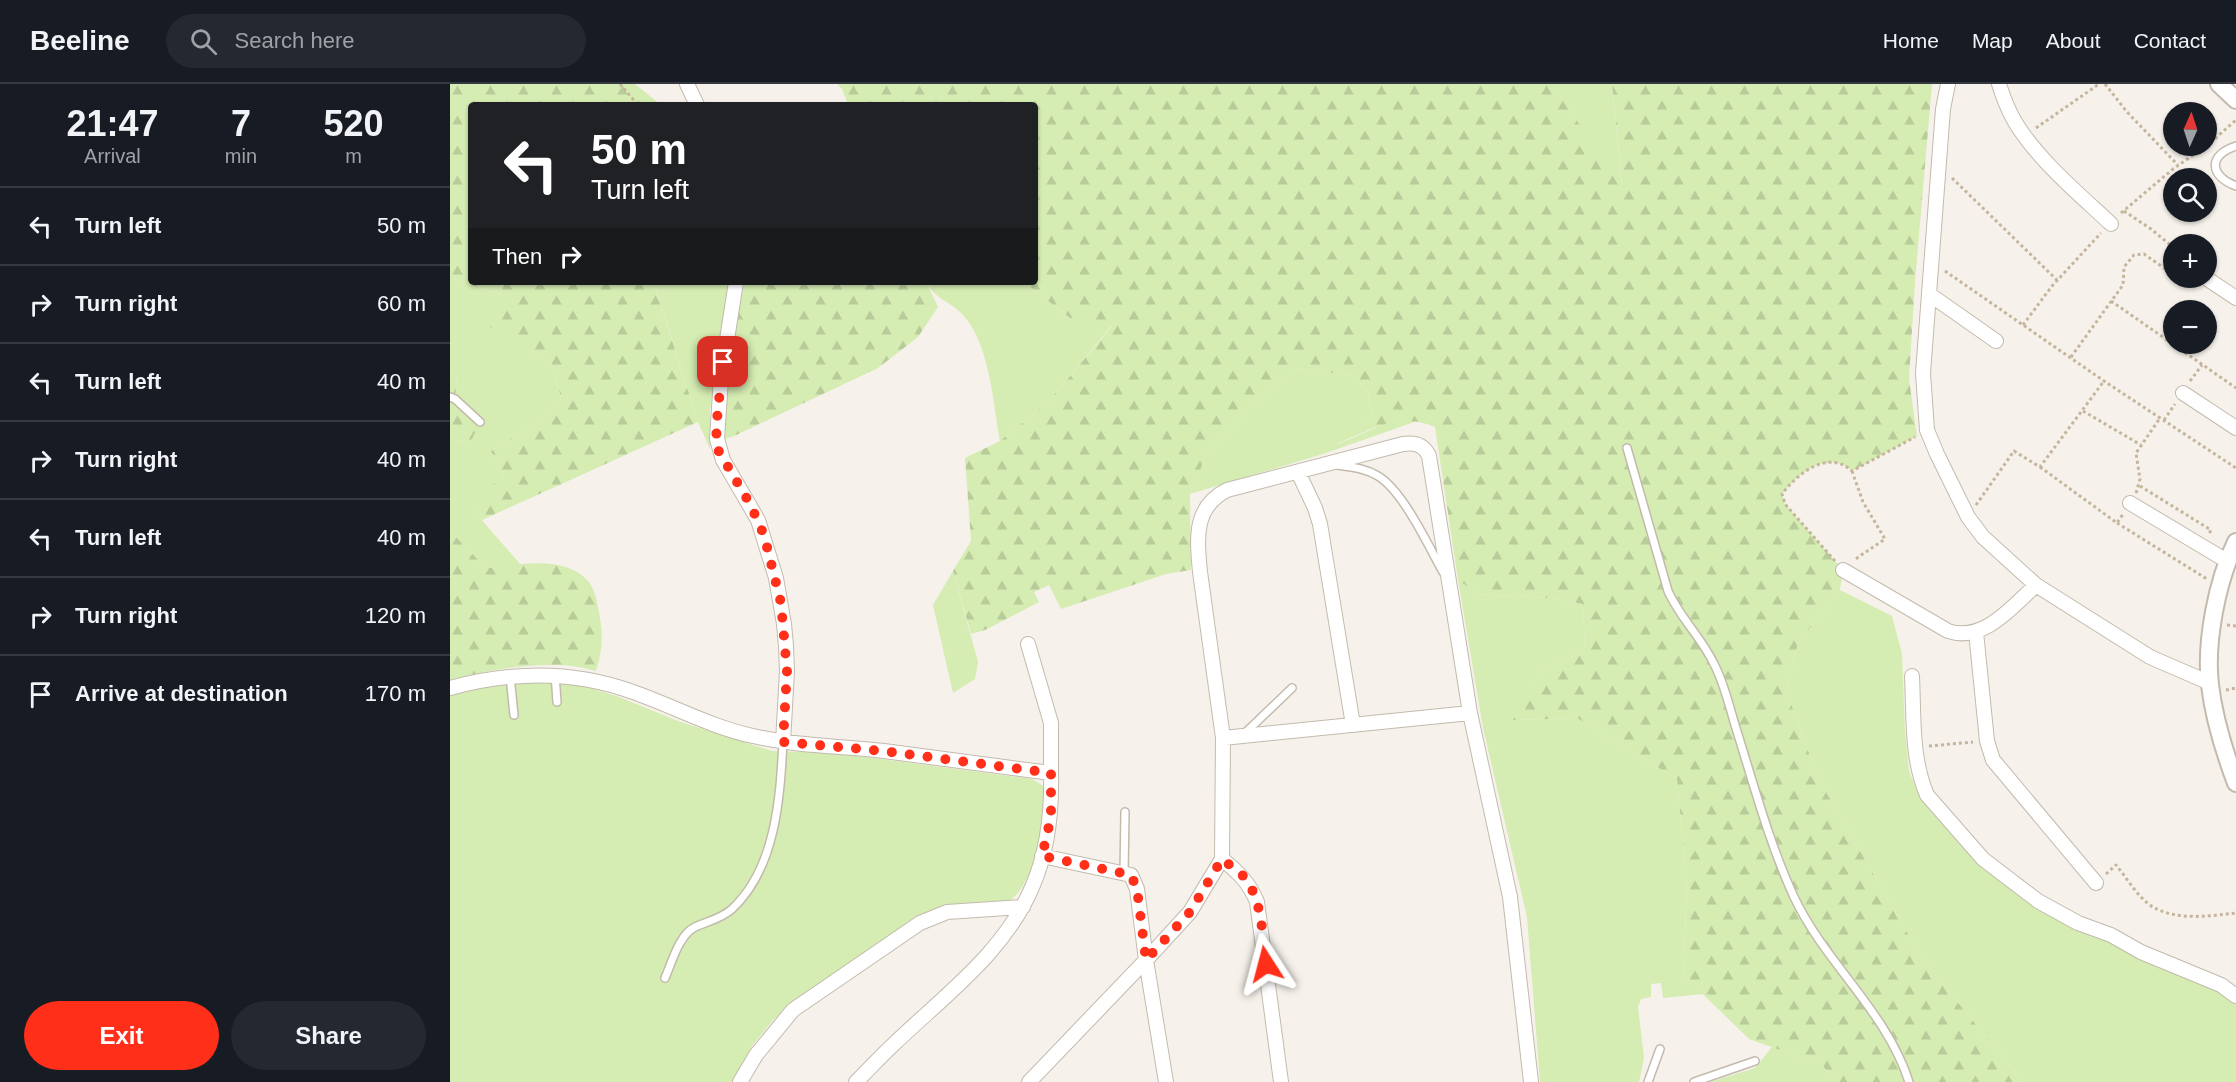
<!DOCTYPE html>
<html lang="en">
<head>
<meta charset="utf-8">
<style>
	:root { --surface:#171b24; --page:#242831; --text:#f1f3f6; --muted:#9ea1a6; --line:#363941; --accent:#ff2f19 }
	body { margin:0; font-family:Arial,sans-serif; background:var(--page); color:var(--text); height:100vh; display:flex; flex-direction:column; font-size:22px; white-space:nowrap }
	* { box-sizing:border-box; margin:0 }
	p { font-size:20px; color:var(--muted) }
	.icon { flex:none; width:33px; height:33px; fill:none; stroke:currentColor; stroke-width:2; stroke-linecap:round; stroke-linejoin:round }
	.map { position:relative; flex:1; overflow:hidden }
	.panel { display:flex; flex-direction:column; background:var(--surface); width:450px }
	.panel>* { flex:none }
	.guide { position:absolute; left:18px; top:18px; width:570px; height:183px; border-radius:6px; box-shadow:0 2px 4px #0004; background:#202124; color:#fff; overflow:hidden }
	.needle { width:39px; rotate:3deg }
	.tools { position:absolute; left:1713px; top:18px; display:grid; gap:12px }
	.tools a { display:grid; place-items:center; width:54px; height:54px; border-radius:50%; background:var(--surface); box-shadow:0 2px 4px #0004; font-size:30px }
	.pin { position:absolute; display:grid; place-items:center; width:51px; height:51px; color:#fff; margin:-26px; border-radius:12px; box-shadow:0 3px 9px #0006 }
	.me { position:absolute; width:66px; margin:-33px; rotate:351deg; stroke-linejoin:round; filter:drop-shadow(0 0 4px #0008) }
	.turn { display:flex; align-items:center; gap:21px; height:126px; padding:0 24px; font-size:27px }
	.turn .icon { width:78px; height:78px; stroke-width:2.5 }
	.turn b { display:block; font-size:42px; line-height:51px }
	.then { display:flex; align-items:center; height:57px; padding:0 24px; background:#0003; gap:12px; font-size:22px }
	.eta { display:flex; justify-content:space-evenly; align-items:center; height:102px; text-align:center }
	.eta b { font-size:36px; font-weight:800; line-height:42px }
	.action { display:flex; gap:12px; margin-top:auto; padding:12px 24px }
	.action a { flex:1; height:69px; border-radius:36px; background:var(--accent); color:#fff; font-size:24px; font-weight:800; line-height:69px; text-align:center }
	.action a+a { background:var(--page); color:var(--text) }
	ul { padding:0; list-style:none }
	li { display:flex; align-items:center; gap:18px; height:78px; padding:0 24px; border-top:2px solid var(--line) }
	li div { flex:1 }
	li b { display:block; font-size:22px }
	li em { font-style:normal }
	header { display:flex; align-items:center; gap:36px; box-sizing:border-box; height:84px; padding:0 30px; background:var(--surface); border-bottom:2px solid var(--line) }
	header strong { font-size:28px }
	nav { display:flex; gap:33px; margin-inline-start:auto; font-size:21px }
	.search { width:420px; height:54px; background:var(--page); display:flex; align-items:center; gap:15px; box-sizing:border-box; padding:0 21px; border-radius:33px; color:var(--muted); font-size:22px }
	main { display:flex; flex:1; min-height:0 }
	.map>svg:first-child { display:block }
	.grass { fill:#d5ecb2 }
	.forest { fill:url(#forest-firs) }
	.lines { fill:none; stroke-linecap:round; stroke-linejoin:round }
	.service-casing { stroke:#c3baad; stroke-width:10 }
	.minor-casing { stroke:#c3baad; stroke-width:16 }
	.tertiary-casing { stroke:#c3baad; stroke-width:20 }
	.path { stroke:#c6b59d; stroke-width:3; stroke-dasharray:3 3; stroke-linecap:butt }
	.service { stroke:#fff; stroke-width:7 }
	.minor { stroke:#fff; stroke-width:14 }
	.tertiary { stroke:#fff; stroke-width:16 }
	.route { stroke:#ff2f19; stroke-width:10; stroke-dasharray:0 18 }
</style>
</head>
<body>
<header>
<strong>Beeline</strong>
<div class="search"><svg class="icon" aria-label="search" viewBox="0 0 24 24"><circle cx="10" cy="10" r="6"/><path d="M15 15l6 6"/></svg>Search here</div>
<nav><a>Home</a><a>Map</a><a>About</a><a>Contact</a></nav>
</header>
<main>
<section class="panel">
<div class="eta">
<div><b>21:47</b><p>Arrival</p></div>
<div><b>7</b><p>min</p></div>
<div><b>520</b><p>m</p></div>
</div>
<ul>
<li><svg class="icon" aria-label="left" viewBox="0 0 24 24"><path d="M17 20v-9H6M10 6l-5 5 5 5"/></svg><div><b>Turn left</b></div><em>50 m</em></li>
<li><svg class="icon" aria-label="right" viewBox="0 0 24 24"><path d="M7 20v-9h11M14 6l5 5-5 5"/></svg><div><b>Turn right</b></div><em>60 m</em></li>
<li><svg class="icon" aria-label="left" viewBox="0 0 24 24"><path d="M17 20v-9H6M10 6l-5 5 5 5"/></svg><div><b>Turn left</b></div><em>40 m</em></li>
<li><svg class="icon" aria-label="right" viewBox="0 0 24 24"><path d="M7 20v-9h11M14 6l5 5-5 5"/></svg><div><b>Turn right</b></div><em>40 m</em></li>
<li><svg class="icon" aria-label="left" viewBox="0 0 24 24"><path d="M17 20v-9H6M10 6l-5 5 5 5"/></svg><div><b>Turn left</b></div><em>40 m</em></li>
<li><svg class="icon" aria-label="right" viewBox="0 0 24 24"><path d="M7 20v-9h11M14 6l5 5-5 5"/></svg><div><b>Turn right</b></div><em>120 m</em></li>
<li><svg class="icon" aria-label="arrive" viewBox="0 0 24 24"><path d="M6 21V4h12l-3 4 3 4H6"/></svg><div><b>Arrive at destination</b></div><em>170 m</em></li>
</ul>
<div class="action"><a>Exit</a><a>Share</a></div>
</section>
<div class="map">
<svg width="1786" height="998" viewBox="0 0 1786 998">
	<defs>
		<pattern id="forest-firs" width="22" height="20" patternUnits="userSpaceOnUse" patternTransform="scale(1.5)"><rect width="22" height="20" fill="#d5ecb2"/><path d="M5 1l3.5 6h-7zM16 11l3.5 6h-7z" fill="#b8cc9a"/></pattern>
	</defs>
	<rect width="100%" height="100%" fill="#f6f2eb"/>
	<path class="grass" d="M1101 0H1162L1172 102Z
		M0 194 53 211 78 264 103 282 111 314 93 336 41 367 54 395 23 426 71 481 36 484 3 450 0 451V355L20 359 5 315 7 294 0 291Z
		M215 198H281L260 326V365L248 338 205 202Z
		M476 198H574L620 234 662 241 599 317 550 357C543 319 540 262 514 232 502 218 484 215 476 198Z
		M849 284 904 292 918 308 922 332 886 361 938 338 970 336 873 370 740 410 758 367 801 322Z
		M503 487 528 578 525 595 503 609 483 521Z
		M1008 496 1028 510 1101 514 1133 520 1135 566 1089 588 1064 636 1127 634 1227 695 1237 803 1233 891 1253 910 1213 914 1211 899 1201 900V913L1191 915 1188 923 1194 974 1189 998H1090L1077 833 1033 644Z
		M1390 506 1442 532 1452 570 1455 648 1459 687 1468 709 1512 762 1572 813 1774 909 1786 921V998H1573L1473 876 1368 694 1336 606 1348 559Z
		M92 598 128 600 169 613 228 637 322 667 385 669 582 695 595 703C597 733 586 795 562 815 558 818 550 819 545 820 518 824 498 818 473 830L355 909 323 936 302 962 284 998H0V610L52 600Z
		M1322 963 1372 981 1386 998H1260L1305 984Z"/>
	<path class="forest" d="M0 0H185L211 21H21V198H215L205 203 248 338 32 436 23 427 38 403 54 395 41 367 93 336 111 314 103 282 78 264 31 238 53 211 0 194Z
		M387 0H1101L1172 101 1162 0H1482L1465 198 1459 295 1467 352 1402 387C1378 365 1348 389 1332 410L1335 420 1393 486 1390 506 1348 559 1336 606 1368 694 1473 876 1573 998H1386L1372 981 1299 955 1233 891 1237 803 1227 695 1127 634 1063 636 1089 588 1135 566 1133 520 1101 514 1028 510 1008 496 985 343C948 327 917 347 883 362L922 332 918 308 904 292 849 284 801 322 758 367 740 410 741 486 716 490 611 525 599 501 584 508 589 518 535 546 521 550 503 487 521 457 515 374 550 357 599 317 662 242 620 234 574 198H585V21H398L392 5Z
		M295 198H476L488 223 468 253 428 284 284 352 272 356 286 234Z
		M0 291 7 294 5 315 30 338 20 359 0 355Z
		M3 450 36 484C67 481 114 470 138 497 145 505 147 518 149 528 153 549 153 566 146 587 134 584 121 581 108 581 72 580 35 587 0 596V451Z"/>
	<g class="lines">
		<defs>
			<path id="service" d="M1786 62C1757 72 1760 92 1786 102
				M0 313 5 315 30 338
				M1177 364 1218 507C1230 534 1252 554 1264 580 1274 599 1279 621 1285 641 1303 698 1319 759 1344 813 1375 879 1437 928 1459 998
				M887 381C901 383 915 384 928 392 953 407 978 461 993 488
				M105 590 107 618
				M60 592 64 631
				M794 650 842 604
				M674 789 675 728
				M215 894C222 878 229 851 245 843 258 837 271 835 282 825 326 784 330 714 333 658
				M1198 998 1210 965
				M1244 998 1305 977"/>
			<path id="minor" d="M237 0 247 21
				M1498 0 1493 25 1473 289 1477 346 1487 370 1518 433 1533 453 1586 501 1700 573 1760 599
				M1549 0C1553 13 1558 26 1565 38 1588 76 1629 110 1661 140
				M1756 194 1786 214
				M286 198 271 294 267 355 273 376 308 436 326 494 334 540 336 562 337 587 333 658
				M1479 210 1546 257
				M1733 309 1786 344
				M848 388 865 424 870 440 903 641
				M1680 419 1777 477
				M1393 486 1498 547C1533 559 1562 523 1586 501
				M1526 548 1537 657 1543 676 1646 799
				M578 560 601 639V689
				M1462 592C1464 632 1461 674 1477 711L1533 775 1588 817 1628 839 1661 851 1691 868 1771 901 1786 912
				M0 604C62 587 123 586 183 608 223 622 261 643 303 652 346 662 390 662 434 667 489 674 545 682 601 689 602 727 598 766 583 801 556 867 495 911 445 959 432 971 419 985 406 998
				M773 654 1020 629
				M592 772 681 791 687 805 696 876 740 828 772 775C788 788 799 798 807 818L831 998
				M772 775 773 654 750 488C747 455 743 423 777 406L953 360C965 358 974 361 979 372L1020 629 1060 813 1081 998
				M696 876 716 998
				M290 998 306 971 343 926 470 839 497 828 573 823
				M579 998 696 876"/>
			<path id="tertiary" d="M1769 0 1786 16
				M1786 458C1767 497 1755 558 1760 601 1764 635 1774 667 1786 699"/>
		</defs>
		<use href="#service" class="service-casing"/>
		<use href="#minor" class="minor-casing"/>
		<use href="#tertiary" class="tertiary-casing"/>
		<path class="path" d="M170 0 188 21
			M1655 0 1677 28 1728 81
			M1586 44 1649 0
			M1502 94 1607 196
			M1674 127 1701 145 1724 164
			M1671 129 1723 85 1759 60 1786 36
			M1495 187 1654 297 1786 384
			M1728 194 1730 195 1731 194
			M1661 217 1786 304
			M1573 241 1602 202 1651 149
			M1621 273 1673 201 1674 183 1684 171 1694 170 1724 191
			M1740 297 1752 281
			M1633 327 1691 361
			M1714 336 1725 320
			M1590 383 1667 439 1673 430
			M1402 387 1413 418 1435 455 1404 476
			M1690 402 1761 446 1759 450
			M1686 409 1690 395 1686 369 1710 334
			M1526 421 1564 367 1590 383 1654 297
			M1667 439 1757 495
			M1385 477 1335 420 1332 410C1348 389 1378 365 1402 387L1465 353
			M1777 541 1786 542
			M1776 606 1786 604
			M1479 662 1523 658
			M1656 790 1666 781C1677 794 1688 814 1703 823 1728 837 1759 832 1786 829"/>
		<use href="#service" class="service"/>
		<use href="#minor" class="minor"/>
		<use href="#tertiary" class="tertiary"/>
	</g>
	<g class="lines">
		<path class="route" d="M273 278 266 345 268 366 300 420 314 451 331 519 337 587 333 658 433 667 601 689V733L592 772 681 791 687 805 696 876 740 828 772 775C779 781 788 786 794 793 813 816 812 852 816 880"/>
	</g>
</svg>
<div class="tools">
<a><svg class="needle" viewBox="-14 -14 28 28"><path d="M0-13l5 13h-10z" fill="#e53935"/><path d="M0 13l5-13h-10z" fill="#9ea1a6"/></svg></a>
<a><svg class="icon" aria-label="search" viewBox="0 0 24 24"><circle cx="10" cy="10" r="6"/><path d="M15 15l6 6"/></svg></a>
<a>+</a>
<a>−</a>
</div>
<div class="pin" style="left:273px;top:278px;background:#d93025"><svg class="icon" aria-label="arrive" viewBox="0 0 24 24"><path d="M6 21V4h12l-3 4 3 4H6"/></svg></div>
<svg class="me" style="left:816px;top:880px" viewBox="-20 -20 40 40"><path d="M0-17L14 15 0 8-14 15z" fill="#ff2f19" stroke="#fff" stroke-width="4"/></svg>
<div class="guide">
<div class="turn"><svg class="icon" aria-label="left" viewBox="0 0 24 24"><path d="M17 20v-9H6M10 6l-5 5 5 5"/></svg><div><b>50 m</b>Turn left</div></div>
<div class="then">Then<svg class="icon" aria-label="right" viewBox="0 0 24 24"><path d="M7 20v-9h11M14 6l5 5-5 5"/></svg></div>
</div>
</div>
</main>
</body>
</html>
